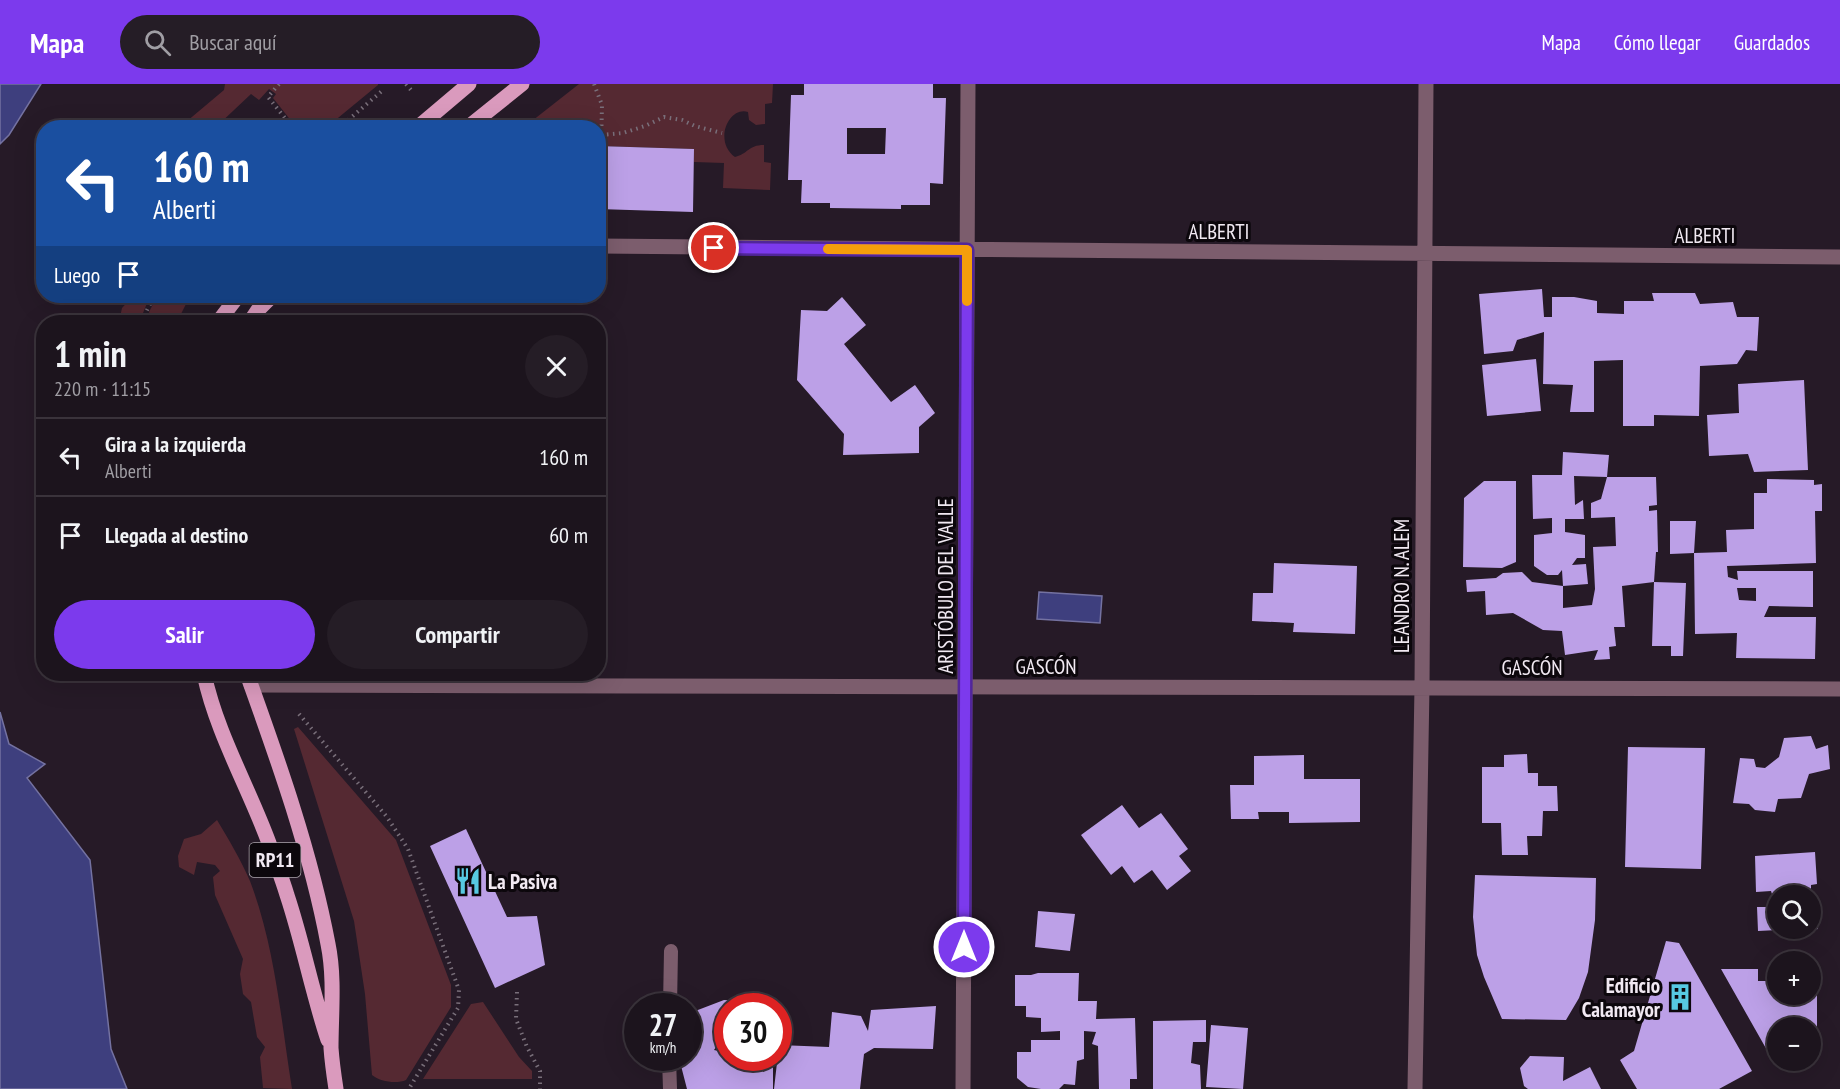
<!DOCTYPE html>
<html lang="es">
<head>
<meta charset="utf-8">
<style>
	:root { --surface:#1c141d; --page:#251d26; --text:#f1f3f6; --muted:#a09ea4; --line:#3a333b; --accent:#7c3aed }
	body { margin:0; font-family:"PT Sans Narrow",sans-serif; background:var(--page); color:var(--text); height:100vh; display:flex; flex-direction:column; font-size:22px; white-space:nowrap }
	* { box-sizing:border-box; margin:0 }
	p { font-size:20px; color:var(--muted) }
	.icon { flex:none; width:33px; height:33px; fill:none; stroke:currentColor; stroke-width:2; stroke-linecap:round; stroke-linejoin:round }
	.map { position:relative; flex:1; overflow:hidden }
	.drawer { position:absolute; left:36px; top:231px; width:570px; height:366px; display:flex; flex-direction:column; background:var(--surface); border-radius:24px; box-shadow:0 6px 24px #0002,0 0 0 2px var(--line) }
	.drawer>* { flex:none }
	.guide { position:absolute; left:36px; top:36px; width:570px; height:183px; border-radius:24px; box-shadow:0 6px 24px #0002,0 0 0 2px var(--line); background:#1a4fa0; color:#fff; overflow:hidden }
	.controls { position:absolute; left:1767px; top:801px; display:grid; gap:12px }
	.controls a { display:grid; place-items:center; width:54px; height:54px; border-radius:50%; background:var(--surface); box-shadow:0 6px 24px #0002,0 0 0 2px var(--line); font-size:30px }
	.speed { position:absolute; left:624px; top:909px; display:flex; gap:12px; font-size:30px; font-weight:700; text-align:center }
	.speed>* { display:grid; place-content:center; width:78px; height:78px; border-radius:50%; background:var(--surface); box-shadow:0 6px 24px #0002,0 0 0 2px var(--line); line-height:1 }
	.speed small { font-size:15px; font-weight:400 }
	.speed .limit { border:9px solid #d22; background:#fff; color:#111 }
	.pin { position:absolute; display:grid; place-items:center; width:51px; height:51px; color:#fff; margin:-26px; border:3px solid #fff; border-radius:50%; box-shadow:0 2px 6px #0007 }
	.me { position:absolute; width:66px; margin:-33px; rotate:0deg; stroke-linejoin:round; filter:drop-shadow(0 0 4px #0008) }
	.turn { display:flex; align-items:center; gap:21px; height:126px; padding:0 18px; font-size:27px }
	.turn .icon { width:78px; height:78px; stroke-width:2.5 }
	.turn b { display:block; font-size:42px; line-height:51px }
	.then { display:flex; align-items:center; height:57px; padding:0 18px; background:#0003; gap:12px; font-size:22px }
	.round { display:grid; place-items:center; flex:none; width:63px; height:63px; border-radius:32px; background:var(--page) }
	.head { display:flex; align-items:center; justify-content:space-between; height:102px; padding:0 18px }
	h1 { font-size:36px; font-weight:700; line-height:45px }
	.cta { display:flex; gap:12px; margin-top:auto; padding:12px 18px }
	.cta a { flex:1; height:69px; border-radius:36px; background:var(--accent); color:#fff; font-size:24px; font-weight:700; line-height:69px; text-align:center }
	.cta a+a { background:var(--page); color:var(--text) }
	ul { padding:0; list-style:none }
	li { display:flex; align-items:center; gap:18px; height:78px; padding:0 18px; border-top:2px solid var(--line) }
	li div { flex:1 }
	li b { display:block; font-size:22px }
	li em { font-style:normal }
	header { display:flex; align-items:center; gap:36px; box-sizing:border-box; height:84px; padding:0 30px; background:var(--accent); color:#fff }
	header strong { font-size:28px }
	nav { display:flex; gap:33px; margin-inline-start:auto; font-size:21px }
	.search { width:420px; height:54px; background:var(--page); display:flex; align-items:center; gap:15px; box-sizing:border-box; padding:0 21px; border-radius:33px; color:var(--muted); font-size:22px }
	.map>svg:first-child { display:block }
	.green { fill:#552932 }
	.water { fill:#3e3f7e; stroke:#7472a1; stroke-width:1.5 }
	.building { fill:#bca0e7; fill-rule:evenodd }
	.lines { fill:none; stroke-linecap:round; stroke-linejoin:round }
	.path { stroke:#796f7a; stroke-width:4; stroke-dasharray:1.5 4.5; stroke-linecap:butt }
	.lane { stroke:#7c5d6d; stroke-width:14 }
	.street { stroke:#7c5d6d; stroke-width:15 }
	.primary { stroke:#da9abd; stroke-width:15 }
	.route-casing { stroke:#51269a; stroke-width:15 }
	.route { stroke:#7c3aed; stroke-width:10 }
	.slow { stroke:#f59e0b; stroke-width:10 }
	.labels { text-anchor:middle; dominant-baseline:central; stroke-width:6; stroke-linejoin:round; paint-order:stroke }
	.shield { fill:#0c070c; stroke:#aca5ad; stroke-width:1.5 }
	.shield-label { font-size:20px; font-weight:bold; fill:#f1e9f2 }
	.street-label { font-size:21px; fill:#f1e9f2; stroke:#0c070c }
	.poi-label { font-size:21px; font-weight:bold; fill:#f1e9f2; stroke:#0c070c; text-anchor:start }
</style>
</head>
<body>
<header>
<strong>Mapa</strong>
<div class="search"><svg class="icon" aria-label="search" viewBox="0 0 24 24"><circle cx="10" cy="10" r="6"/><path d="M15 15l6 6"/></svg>Buscar aquí</div>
<nav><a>Mapa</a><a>Cómo llegar</a><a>Guardados</a></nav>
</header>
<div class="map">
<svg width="1840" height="1005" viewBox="0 0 1840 1005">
	<rect width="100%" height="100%" fill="#261a27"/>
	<path class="green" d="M225 0H378V1L327 43H296L273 14 276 10 269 5 259 16 251 10 216 43H180L224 6Z
		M579 0H773L772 19 765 20V40L756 41 749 36 748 28C729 22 713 57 735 73 748 70 748 61 764 61V78L771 79 770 106 723 104 724 79 694 78V65L599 62 598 44H523Z
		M133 212H150L143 229 145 238H119L122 224Z
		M157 212H190L177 238H151L149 228Z
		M298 643 396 756 451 901V923L406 996C397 1000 380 998 372 991L365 910 354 837 294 645Z
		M217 736C229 756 241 776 250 797 275 863 281 936 292 1005L263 1004 260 973 265 963 257 953 251 918 243 910 240 890 243 875 215 811 213 793 220 787 215 781 197 778 194 791 179 783 178 772 184 755 201 750Z
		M483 918 519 973 532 987V995H423L471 920Z"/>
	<path class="water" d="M0 0H41L9 51 0 60Z
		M1039 508 1102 512 1100 539 1037 535Z
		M0 628 9 660 45 680 27 694 90 776 111 965 127 1005H0Z"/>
	<path class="building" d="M804 0H933V14H946L943 100 930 99V121H901V125L830 124V119H801L802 96H788L791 11H804ZM847 44H886L885 70H847Z
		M598 62 694 65 693 128 598 125Z
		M1542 205 1544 233H1552V213H1574L1597 217V229L1624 230V217H1654L1652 209H1695L1700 220 1733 218 1737 233H1759L1757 267 1746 266 1737 280 1700 282 1699 332 1654 331V342H1623V276L1594 277V328H1570L1573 301 1543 300 1544 248 1517 256 1513 267 1484 270 1479 210Z
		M842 213 866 241 844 260 891 318 915 301 935 329 919 343V369L843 371 844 350 797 296 801 226 827 227Z
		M1536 275 1541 327 1487 332 1482 281Z
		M1804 296 1808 386 1754 388 1748 370 1709 372 1707 331 1739 329 1738 300Z
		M1563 368 1609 371 1607 393 1574 392 1575 421 1583 416 1584 435H1565V448L1585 451V474H1577L1572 481 1586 480 1588 500 1563 502 1562 486 1558 491H1547L1534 482V451L1552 449V434L1533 435 1532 391H1562Z
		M1607 393H1656L1657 421 1649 422V427L1657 426 1658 468H1656L1654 498 1622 502 1625 543H1614L1616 562 1609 563 1610 575 1594 576 1598 566 1565 571 1562 547 1543 546 1513 529 1486 531 1485 507 1467 508 1466 496 1496 494 1503 489 1522 488 1532 498 1563 502V524L1592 521 1595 505 1593 463 1616 462 1615 433 1591 434V419L1601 415Z
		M1767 395 1814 396V401L1822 400V427H1815L1816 479 1727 482 1728 493 1738 496 1737 487H1813V523L1769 522 1764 533H1816L1815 575 1736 574 1737 549 1695 550 1694 469 1727 468 1726 446 1754 445V409H1767ZM1737 504H1756V517L1739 516Z
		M1484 397H1516V478L1502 484 1463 483 1464 414Z
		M1670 437H1696L1694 469 1670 470Z
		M1274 479 1357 482 1355 550 1293 548 1294 539 1252 537 1253 509H1273Z
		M1654 498 1686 499 1683 572H1671V562H1652Z
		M1811 652 1816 665 1828 661 1830 685 1809 690 1801 714 1778 715 1775 728 1755 726 1749 720 1733 719 1740 674 1754 675 1756 683 1765 684 1779 673 1784 654Z
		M1628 663 1705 664 1701 785 1625 783Z
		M1527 670 1528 689H1538V702H1557L1558 727H1543L1542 752H1527L1528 771H1502L1501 739H1482V683H1504V671Z
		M1304 671V695H1360V738L1289 739V728H1258L1259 735H1231L1230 701H1254V672Z
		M1122 721 1139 744 1161 729 1188 765 1179 772 1191 787 1167 806 1152 786 1134 799 1122 782 1111 791 1081 751Z
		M466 745 507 833 537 832 545 881 495 904 430 762Z
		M1815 768 1817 800 1811 801V812H1778V846L1758 847 1757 823H1773V813L1771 807 1756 808 1755 772Z
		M1475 791 1596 794 1595 836 1588 888 1579 914 1566 936 1502 935 1484 893 1477 871 1473 833Z
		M1810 812 1818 817V845L1810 846Z
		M1038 827 1075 830 1070 867 1035 863Z
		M1666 857 1679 859 1752 987 1719 1005H1637L1620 976 1634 967Z
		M1721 885H1758V897H1778V910H1810V886H1817V950L1810 954V944H1778V972L1772 975Z
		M1038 889H1079L1078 917H1097L1096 935 1135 934 1137 995H1130V1005H1099L1098 962 1092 960 1096 948 1084 947V975L1077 977 1075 1001 1064 1000 1059 1005H1041L1028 1003 1017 994V968H1031V956H1060V947L1041 948V934L1026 933V922H1015V891H1031Z
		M724 916 773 919V922H728V958L720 957 714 966 728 969V974H773V1005H687L679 974H688V966H690V929Z
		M936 922 933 965 874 964 864 970 860 1005H774L779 961 829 963 832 928 861 932 868 947 871 926Z
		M1206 936V958H1193L1191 979 1200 981 1201 1005H1153V937Z
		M1211 941 1248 944 1243 1005 1206 1003Z
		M1530 972 1564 973 1563 997 1590 983 1601 1005H1528L1524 1002 1520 984Z"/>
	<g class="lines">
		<path class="path" d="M279 0 268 13 293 44
			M406 0 411 6
			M594 0 602 21 601 62
			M339 44 383 6
			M601 51 623 49 645 42 664 33 682 36 695 42 722 49
			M148 238 146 228 154 212
			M299 630 387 733 408 765 459 906 458 924 410 1003
			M517 908 516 935 527 963 540 987V1005"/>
		<path class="lane" d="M670 922 671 867
			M669 974 670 1005"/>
		<path class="street" d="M598 162 1840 173
			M251 601 1840 605
			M963 1005 968 0
			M1415 1005 1422 603 1426 0"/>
		<path class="primary" d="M417 44 469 0
			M467 44 522 0
			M218 238 238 212
			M250 238 258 226 272 212
			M204 590C217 650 248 702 269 759 275 777 282 794 287 811 303 859 312 908 328 956
			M247 590C278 676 311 769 328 860 335 894 331 930 331 964 332 978 334 992 336 1005"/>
	</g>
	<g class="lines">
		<defs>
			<path id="route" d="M714 164 967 166 964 863"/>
		</defs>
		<use href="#route" class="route-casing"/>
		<use href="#route" class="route"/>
		<path class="slow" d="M828 165 967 166V217"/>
	</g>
	<defs>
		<symbol id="restaurant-bare" viewBox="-9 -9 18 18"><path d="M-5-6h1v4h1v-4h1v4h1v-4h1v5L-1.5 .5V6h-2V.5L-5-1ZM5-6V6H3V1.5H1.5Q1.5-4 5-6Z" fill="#57c9e2" stroke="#0c070c" stroke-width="2.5" paint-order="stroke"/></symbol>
		<symbol id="building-bare" viewBox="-9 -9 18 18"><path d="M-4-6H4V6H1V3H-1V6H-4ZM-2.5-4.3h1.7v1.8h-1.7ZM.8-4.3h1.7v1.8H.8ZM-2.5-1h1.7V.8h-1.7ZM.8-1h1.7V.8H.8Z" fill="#57c9e2" stroke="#0c070c" stroke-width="2.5" paint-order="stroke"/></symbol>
	</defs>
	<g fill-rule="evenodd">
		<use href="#restaurant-bare" x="449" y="778" width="38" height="38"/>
		<use href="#building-bare" x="1661" y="894" width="38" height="38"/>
	</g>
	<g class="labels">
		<rect class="shield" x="249.5" y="759" width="51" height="34" rx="4.5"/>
		<g class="shield-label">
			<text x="275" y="776">RP11</text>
		</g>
		<g class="street-label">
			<text x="1219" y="147">ALBERTI</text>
			<text x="1705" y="151">ALBERTI</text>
			<text transform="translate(945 502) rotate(-90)">ARISTÓBULO DEL VALLE</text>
			<text transform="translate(1401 502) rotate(-90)">LEANDRO N. ALEM</text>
			<text x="1046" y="582">GASCÓN</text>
			<text x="1532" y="583">GASCÓN</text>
		</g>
		<g class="poi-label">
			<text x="488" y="797">La Pasiva</text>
			<text x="1660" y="901" text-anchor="end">Edificio<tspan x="1660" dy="24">Calamayor</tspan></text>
		</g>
	</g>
</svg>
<div class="controls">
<a><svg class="icon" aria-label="search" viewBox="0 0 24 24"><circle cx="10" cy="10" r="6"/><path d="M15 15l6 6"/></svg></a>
<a>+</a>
<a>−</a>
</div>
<div class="speed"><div>27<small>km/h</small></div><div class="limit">30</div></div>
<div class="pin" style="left:714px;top:164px;background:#d93025"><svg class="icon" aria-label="arrive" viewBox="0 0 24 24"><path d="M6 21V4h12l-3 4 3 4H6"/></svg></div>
<svg class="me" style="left:964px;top:863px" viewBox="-20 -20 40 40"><circle r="17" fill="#7c3aed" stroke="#fff" stroke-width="3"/><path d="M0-11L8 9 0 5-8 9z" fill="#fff"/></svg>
<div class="guide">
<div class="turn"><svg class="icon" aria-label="left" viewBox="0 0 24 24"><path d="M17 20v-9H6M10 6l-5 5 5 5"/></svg><div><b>160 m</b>Alberti</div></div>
<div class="then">Luego<svg class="icon" aria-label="arrive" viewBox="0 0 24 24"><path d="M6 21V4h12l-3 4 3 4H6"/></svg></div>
</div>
<section class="drawer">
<div class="head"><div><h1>1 min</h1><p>220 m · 11:15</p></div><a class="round"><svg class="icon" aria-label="close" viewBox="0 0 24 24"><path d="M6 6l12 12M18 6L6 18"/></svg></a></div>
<ul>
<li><svg class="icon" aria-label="left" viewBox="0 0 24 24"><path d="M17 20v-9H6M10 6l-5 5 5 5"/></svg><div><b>Gira a la izquierda</b><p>Alberti</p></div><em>160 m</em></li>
<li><svg class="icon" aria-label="arrive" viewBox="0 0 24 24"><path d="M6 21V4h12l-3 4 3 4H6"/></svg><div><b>Llegada al destino</b></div><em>60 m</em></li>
</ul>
<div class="cta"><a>Salir</a><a>Compartir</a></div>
</section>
</div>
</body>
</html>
